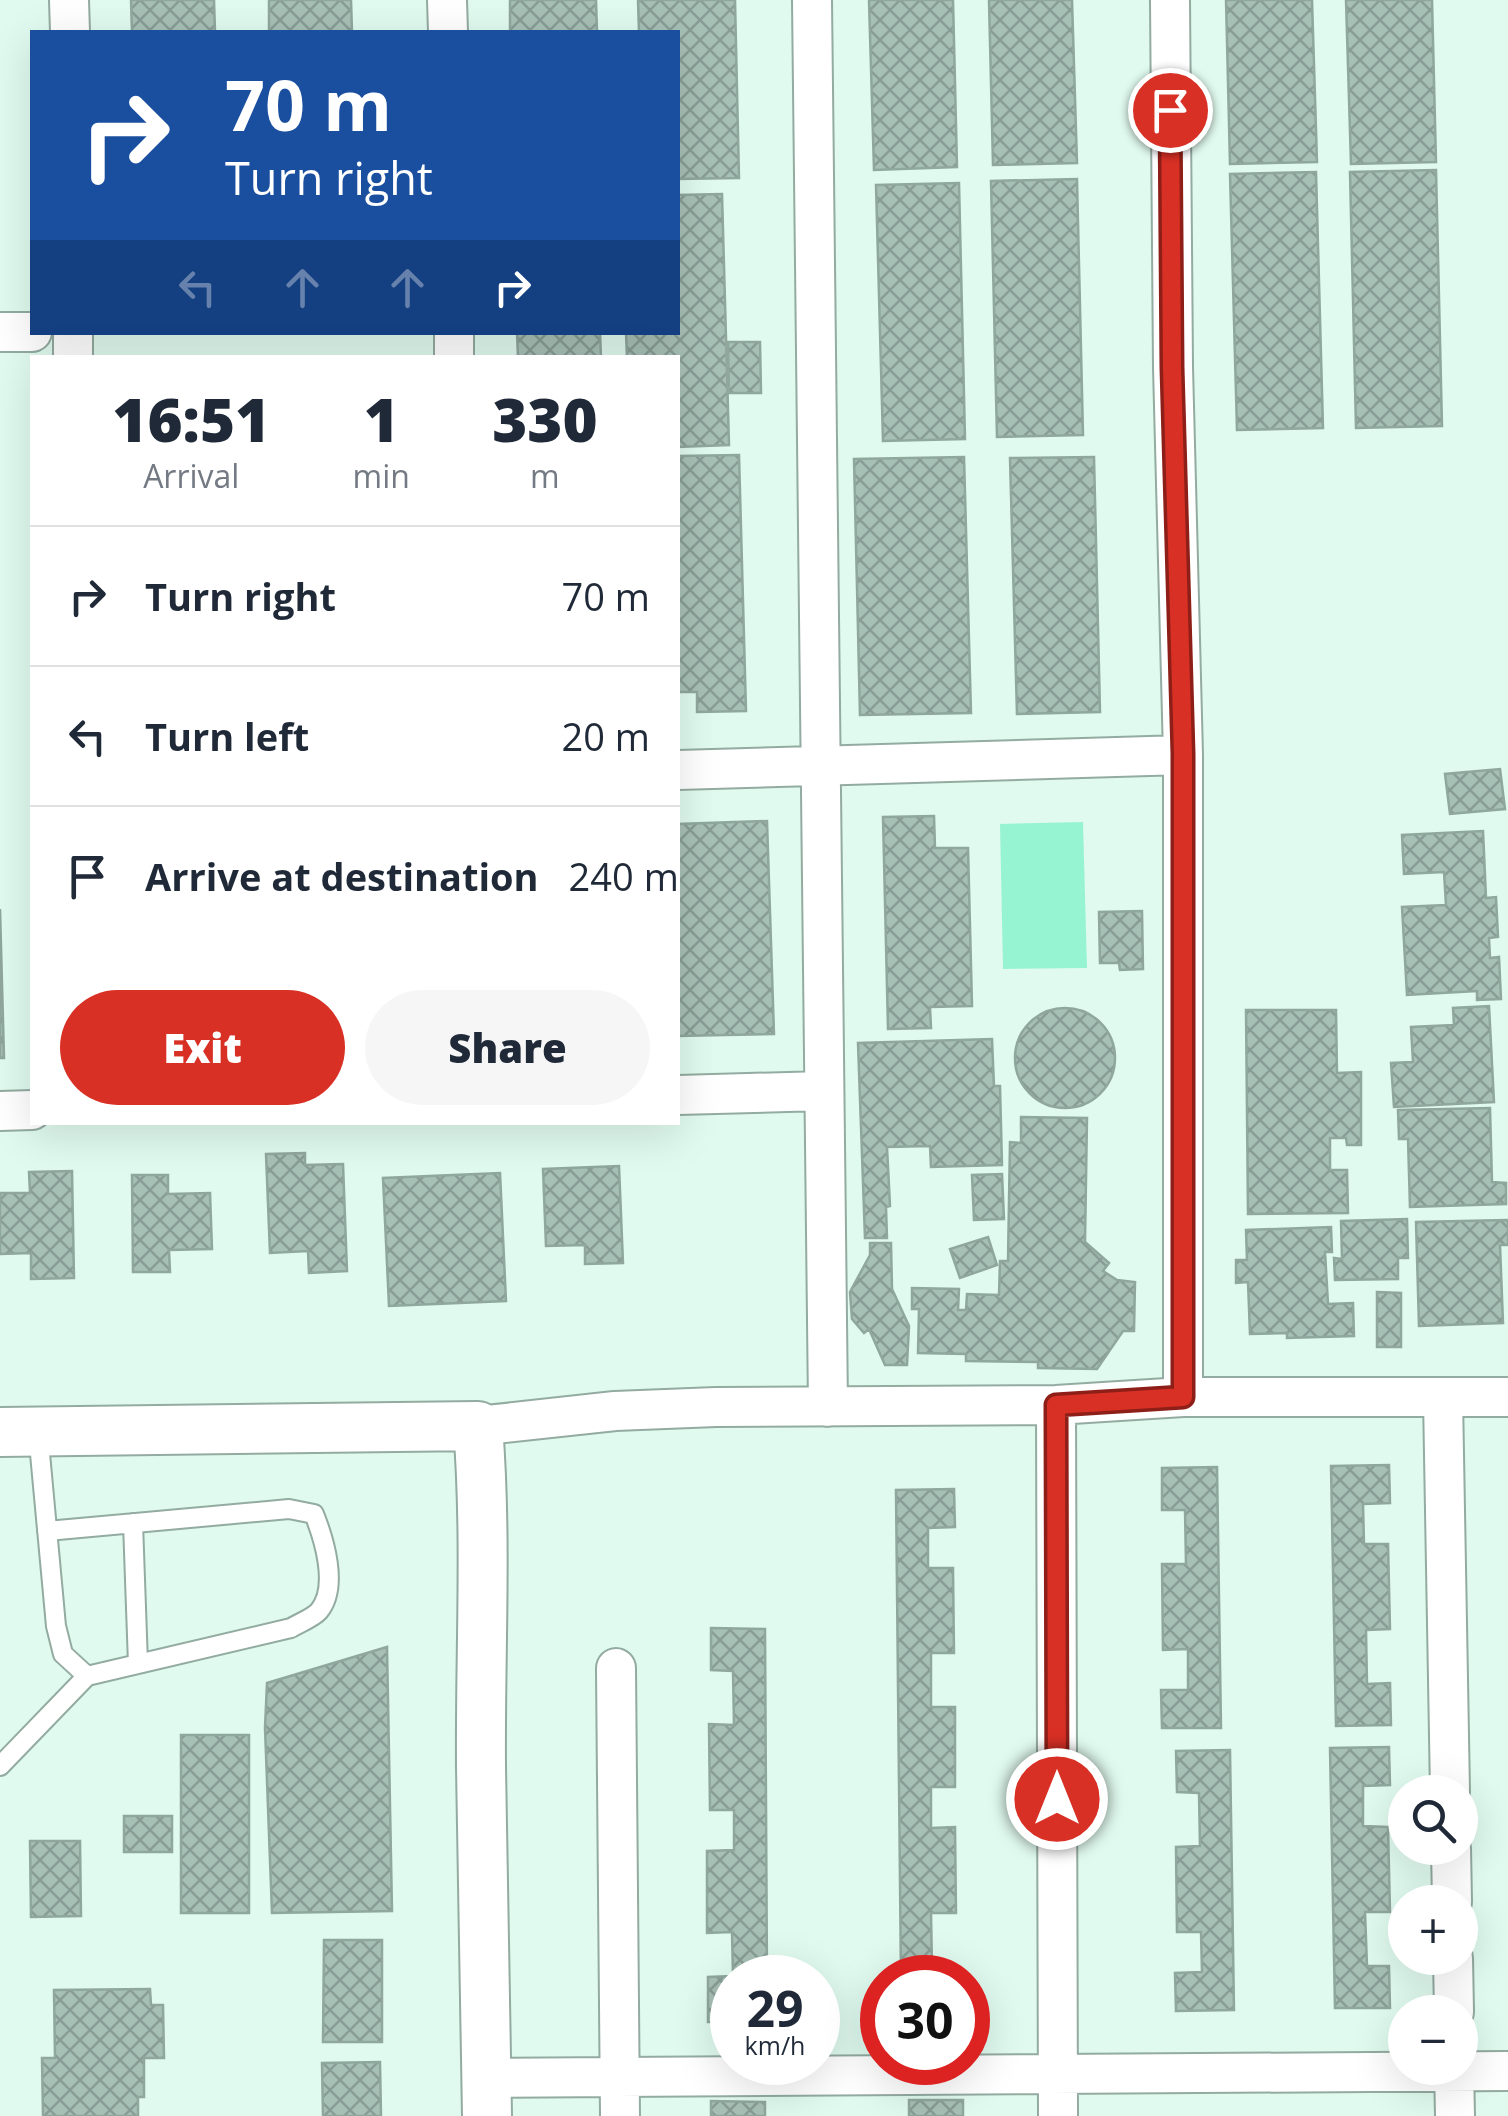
<!DOCTYPE html>
<html lang="en">
<head>
<meta charset="utf-8">
<style>
	:root { --surface:#fff; --page:#f6f6f7; --text:#1f2937; --muted:#747a83; --line:#e0e1e3; --accent:#d93025 }
	body { margin:0; font-family:"Open Sans",sans-serif; background:var(--page); color:var(--text); height:100vh; display:flex; flex-direction:column; font-size:38px; white-space:nowrap }
	* { box-sizing:border-box; margin:0 }
	p { font-size:32px; color:var(--muted) }
	.icon { flex:none; width:55px; height:55px; fill:none; stroke:currentColor; stroke-width:2; stroke-linecap:round; stroke-linejoin:round }
	.map { position:relative; flex:1; overflow:hidden }
	.drawer { position:absolute; left:30px; top:355px; width:650px; height:770px; display:flex; flex-direction:column; background:var(--surface); border-radius:0px; box-shadow:0 10px 40px #0002 }
	.drawer>* { flex:none }
	.hud { position:absolute; left:30px; top:30px; width:650px; height:305px; border-radius:0px; box-shadow:0 10px 40px #0002; background:#1a4fa0; color:#fff; overflow:hidden }
	.fabs { position:absolute; left:1388px; top:1775px; display:grid; gap:20px }
	.fabs a { display:grid; place-items:center; width:90px; height:90px; border-radius:50%; background:var(--surface); box-shadow:0 10px 40px #0002; font-size:50px }
	.speed { position:absolute; left:710px; top:1955px; display:flex; gap:20px; font-size:50px; font-weight:700; text-align:center }
	.speed>* { display:grid; place-content:center; width:130px; height:130px; border-radius:50%; background:var(--surface); box-shadow:0 10px 40px #0002; line-height:1 }
	.speed small { font-size:25px; font-weight:400 }
	.speed .limit { border:15px solid #d22; background:#fff; color:#111 }
	.pin { position:absolute; display:grid; place-items:center; width:85px; height:85px; color:#fff; margin:-42px; border:5px solid #fff; border-radius:50%; box-shadow:0 2px 10px #0007 }
	.me { position:absolute; width:110px; margin:-55px; rotate:0deg; stroke-linejoin:round; filter:drop-shadow(0 0 8px #0008) }
	.turn { display:flex; align-items:center; gap:35px; height:210px; padding:0 30px; font-size:45px }
	.turn .icon { width:130px; height:130px; stroke-width:2.5 }
	.turn b { display:block; font-size:70px; line-height:85px }
	.lanes { display:flex; align-items:center; height:95px; padding:0 30px; background:#0003; justify-content:center; gap:50px; direction:ltr }
	.lanes .off { opacity:.35 }
	.eta { display:flex; justify-content:space-evenly; align-items:center; height:170px; text-align:center }
	.eta b { font-size:60px; font-weight:800; line-height:70px }
	.primary-button { display:flex; gap:20px; margin-top:auto; padding:20px 30px }
	.primary-button a { flex:1; height:115px; border-radius:60px; background:var(--accent); color:#fff; font-size:40px; font-weight:800; line-height:115px; text-align:center }
	.primary-button a+a { background:var(--page); color:var(--text) }
	ul { padding:0; list-style:none }
	li { display:flex; align-items:center; gap:30px; height:140px; padding:0 30px; border-top:2px solid var(--line) }
	li div { flex:1 }
	li b { display:block; font-size:38px }
	li em { font-style:normal }
	.map>svg:first-child { display:block }
	.pitch { fill:#97f4d2 }
	.building { fill:url(#building-cross-hatch); stroke:#8fa79d; stroke-width:2.5 }
	.lines { fill:none; stroke-linecap:round; stroke-linejoin:round }
	.service-casing { stroke:#93aba1; stroke-width:22 }
	.minor-casing { stroke:#93aba1; stroke-width:42 }
	.tertiary-casing { stroke:#93aba1; stroke-width:52 }
	.service { stroke:#fff; stroke-width:18 }
	.minor { stroke:#fff; stroke-width:38 }
	.tertiary { stroke:#fff; stroke-width:48 }
	.route-casing { stroke:#8d1f18; stroke-width:25 }
	.route { stroke:#d93025; stroke-width:18 }
</style>
</head>
<body>
<div class="map">
<svg width="1508" height="2116" viewBox="0 0 1508 2116">
	<defs>
		<pattern id="building-cross-hatch" width="8" height="8" patternUnits="userSpaceOnUse" patternTransform="scale(2.5)"><rect width="8" height="8" fill="#a7c0b6"/><path d="M0 0l8 8M0 8l8-8" fill="none" stroke="#889d95"/></pattern>
	</defs>
	<rect width="100%" height="100%" fill="#e0faef"/>
	<path class="pitch" d="M1083 822 1087 968 1003 969 1000 824Z"/>
	<path class="building" d="M131 0H214L215 32H132Z
		M269 0H351L352 32H269Z
		M510 0H596L597 32H510Z
		M638 0H735L739 178 678 179V32H639Z
		M869 0H953L957 167 874 170Z
		M989 0H1072L1077 163 993 165Z
		M1226 0H1312L1317 162 1230 164Z
		M1346 0H1432L1436 162 1351 164Z
		M1436 170 1442 426 1356 428 1350 172Z
		M1316 172 1323 428 1237 430 1230 174Z
		M1077 179 1083 435 997 437 991 181Z
		M959 183 965 439 883 441 876 185Z
		M722 194 729 445 678 447V358H627L626 332H678V195Z
		M517 332H600L601 358H518Z
		M728 342H760L761 393H729Z
		M739 455 746 711 697 712V692H678V456Z
		M964 457 971 713 860 715 854 459Z
		M1094 457 1100 712 1017 714 1010 458Z
		M1500 769 1505 809 1450 814 1445 774Z
		M934 816 935 848H968L972 1006 930 1007 931 1028 888 1029 883 817Z
		M767 821 774 1034 678 1036V824Z
		M1483 831 1486 898 1496 897 1498 937 1489 938 1490 958 1499 957 1501 999 1477 1000V991L1407 995 1402 907 1446 905 1444 872 1404 874 1402 835Z
		M0 909 4 1058H0Z
		M1142 911 1143 969 1120 970 1119 963H1100L1099 912Z
		M1489 1006 1494 1102 1394 1107 1391 1063 1413 1062 1411 1027 1454 1025 1453 1008Z
		M1015 1058a50 50 0 1 1 100 0a50 50 0 1 1-100 0Z
		M1246 1010H1336L1337 1073 1361 1072V1145H1347L1346 1138H1330V1170H1347L1348 1213 1248 1214Z
		M992 1039 994 1086H1000L1002 1165 931 1167 930 1146 887 1147 890 1206 886 1207 887 1238H865L858 1043Z
		M1490 1108 1492 1182 1506 1183V1204L1410 1207 1408 1139H1399L1398 1110Z
		M1021 1117 1087 1118 1085 1242 1109 1263 1103 1271 1117 1280 1135 1282 1134 1331H1123L1097 1369 1038 1368V1362L966 1361V1354L918 1353 919 1309H912V1288L959 1289 958 1310H966L967 1294 999 1295 1000 1261H1008L1010 1142 1021 1143Z
		M305 1153V1165L343 1164 347 1271 309 1273 308 1251 270 1253 266 1154Z
		M619 1166 623 1263 585 1264V1245L546 1246 543 1169Z
		M72 1171 74 1278 31 1279V1253L0 1254V1193H30L29 1172Z
		M500 1173 506 1301 389 1306 383 1178Z
		M1002 1174 1004 1219 974 1220 972 1175Z
		M132 1175H168V1194L210 1193 212 1249 169 1250 170 1272H133Z
		M1407 1219 1408 1258H1398V1279L1335 1280 1334 1258 1342 1259 1341 1221Z
		M1508 1220V1245H1500L1503 1323 1419 1326 1416 1222Z
		M1331 1227 1332 1252H1325L1328 1304 1353 1303 1354 1336 1287 1338V1333L1250 1334 1248 1282 1236 1283V1260H1247L1246 1230Z
		M988 1237 997 1265 960 1278 950 1249Z
		M870 1243H891L892 1289 909 1326 907 1365H885L869 1329 864 1333 852 1319 850 1292 870 1255Z
		M1377 1292 1401 1293V1347H1377Z
		M1389 1465 1390 1503 1363 1504 1364 1544H1388L1390 1629 1366 1630 1367 1684 1390 1683 1391 1725 1336 1726 1331 1466Z
		M1217 1467 1221 1728H1162L1161 1690H1188V1649L1163 1650 1162 1564H1186L1185 1510H1162V1468Z
		M954 1489 955 1527 928 1528V1568H953L954 1653H931V1707H955V1787H931V1828L955 1827 956 1913H931L932 1967H954V1978H901L896 1490Z
		M711 1628 765 1629 767 1978H732V2022H708V1977L733 1976 732 1932 707 1933V1851L734 1850V1810H710L709 1724 734 1725 733 1671 711 1670Z
		M387 1647 392 1911 272 1913 265 1728 267 1683Z
		M181 1735H249V1913H181Z
		M1389 1747 1390 1785 1363 1786V1826L1388 1827 1390 1912H1365L1367 1966H1389L1390 2008H1335L1330 1748Z
		M1230 1750 1234 2010 1176 2011 1175 1973 1202 1972 1201 1932H1177L1176 1847 1200 1846 1199 1793 1177 1792 1176 1751Z
		M124 1816H172V1852H124Z
		M30 1841H80L81 1916 31 1917Z
		M324 1940H382V2042H323Z
		M150 1989 151 2005H163L164 2058H144V2097H138V2116H43L42 2058H55L54 1990Z
		M380 2062 381 2116H323L322 2063Z
		M909 2100H963V2116H909Z
		M711 2101 765 2102V2116H711Z"/>
	<g class="lines">
		<defs>
			<path id="service" d="M38 1432 56 1626 63 1654 87 1676 291 1628C299 1623 313 1618 319 1611 339 1587 324 1539 314 1514L289 1509 47 1531
				M133 1523 138 1664
				M0 1766 87 1676"/>
			<path id="minor" d="M69 0 70 32
				M447 0 448 32
				M812 0 828 1407
				M1170 0 1173 367 1183 755V1397
				M0 332H32
				M73 332V358
				M454 332V358
				M678 770 1183 755
				M678 1095 823 1091
				M0 1111 32 1110
				M1443 1398 1450 1792
				M1056 1405 1058 2116
				M478 1426 615 1411 716 1407 1056 1405 1183 1397H1508
				M616 1668 620 2116
				M1451 1848 1452 1902
				M1453 1958 1454 2012
				M1454 2068 1455 2116
				M486 2078 1508 2071"/>
			<path id="tertiary" d="M0 1432 478 1426C487 1541 480 1653 481 1767 482 1883 486 2000 487 2116"/>
		</defs>
		<use href="#service" class="service-casing"/>
		<use href="#minor" class="minor-casing"/>
		<use href="#tertiary" class="tertiary-casing"/>
		<use href="#service" class="service"/>
		<use href="#minor" class="minor"/>
		<use href="#tertiary" class="tertiary"/>
	</g>
	<g class="lines">
		<defs>
			<path id="route" d="M1057 1799 1056 1405 1183 1397V754L1172 368 1170 110"/>
		</defs>
		<use href="#route" class="route-casing"/>
		<use href="#route" class="route"/>
	</g>
</svg>
<div class="fabs">
<a><svg class="icon" aria-label="search" viewBox="0 0 24 24"><circle cx="10" cy="10" r="6"/><path d="M15 15l6 6"/></svg></a>
<a>+</a>
<a>−</a>
</div>
<div class="speed"><div>29<small>km/h</small></div><div class="limit">30</div></div>
<div class="pin" style="left:1170px;top:110px;background:#d93025"><svg class="icon" aria-label="arrive" viewBox="0 0 24 24"><path d="M6 21V4h12l-3 4 3 4H6"/></svg></div>
<svg class="me" style="left:1057px;top:1799px" viewBox="-20 -20 40 40"><circle r="17" fill="#d93025" stroke="#fff" stroke-width="3"/><path d="M0-11L8 9 0 5-8 9z" fill="#fff"/></svg>
<div class="hud">
<div class="turn"><svg class="icon" aria-label="right" viewBox="0 0 24 24"><path d="M7 20v-9h11M14 6l5 5-5 5"/></svg><div><b>70 m</b>Turn right</div></div>
<div class="lanes"><svg class="icon off" aria-label="left" viewBox="0 0 24 24"><path d="M17 20v-9H6M10 6l-5 5 5 5"/></svg><svg class="icon off" aria-label="ahead" viewBox="0 0 24 24"><path d="M12 20V5M6 11l6-6 6 6"/></svg><svg class="icon off" aria-label="ahead" viewBox="0 0 24 24"><path d="M12 20V5M6 11l6-6 6 6"/></svg><svg class="icon" aria-label="right" viewBox="0 0 24 24"><path d="M7 20v-9h11M14 6l5 5-5 5"/></svg></div>
</div>
<section class="drawer">
<div class="eta">
<div><b>16:51</b><p>Arrival</p></div>
<div><b>1</b><p>min</p></div>
<div><b>330</b><p>m</p></div>
</div>
<ul>
<li><svg class="icon" aria-label="right" viewBox="0 0 24 24"><path d="M7 20v-9h11M14 6l5 5-5 5"/></svg><div><b>Turn right</b></div><em>70 m</em></li>
<li><svg class="icon" aria-label="left" viewBox="0 0 24 24"><path d="M17 20v-9H6M10 6l-5 5 5 5"/></svg><div><b>Turn left</b></div><em>20 m</em></li>
<li><svg class="icon" aria-label="arrive" viewBox="0 0 24 24"><path d="M6 21V4h12l-3 4 3 4H6"/></svg><div><b>Arrive at destination</b></div><em>240 m</em></li>
</ul>
<div class="primary-button"><a>Exit</a><a>Share</a></div>
</section>
</div>
</body>
</html>
